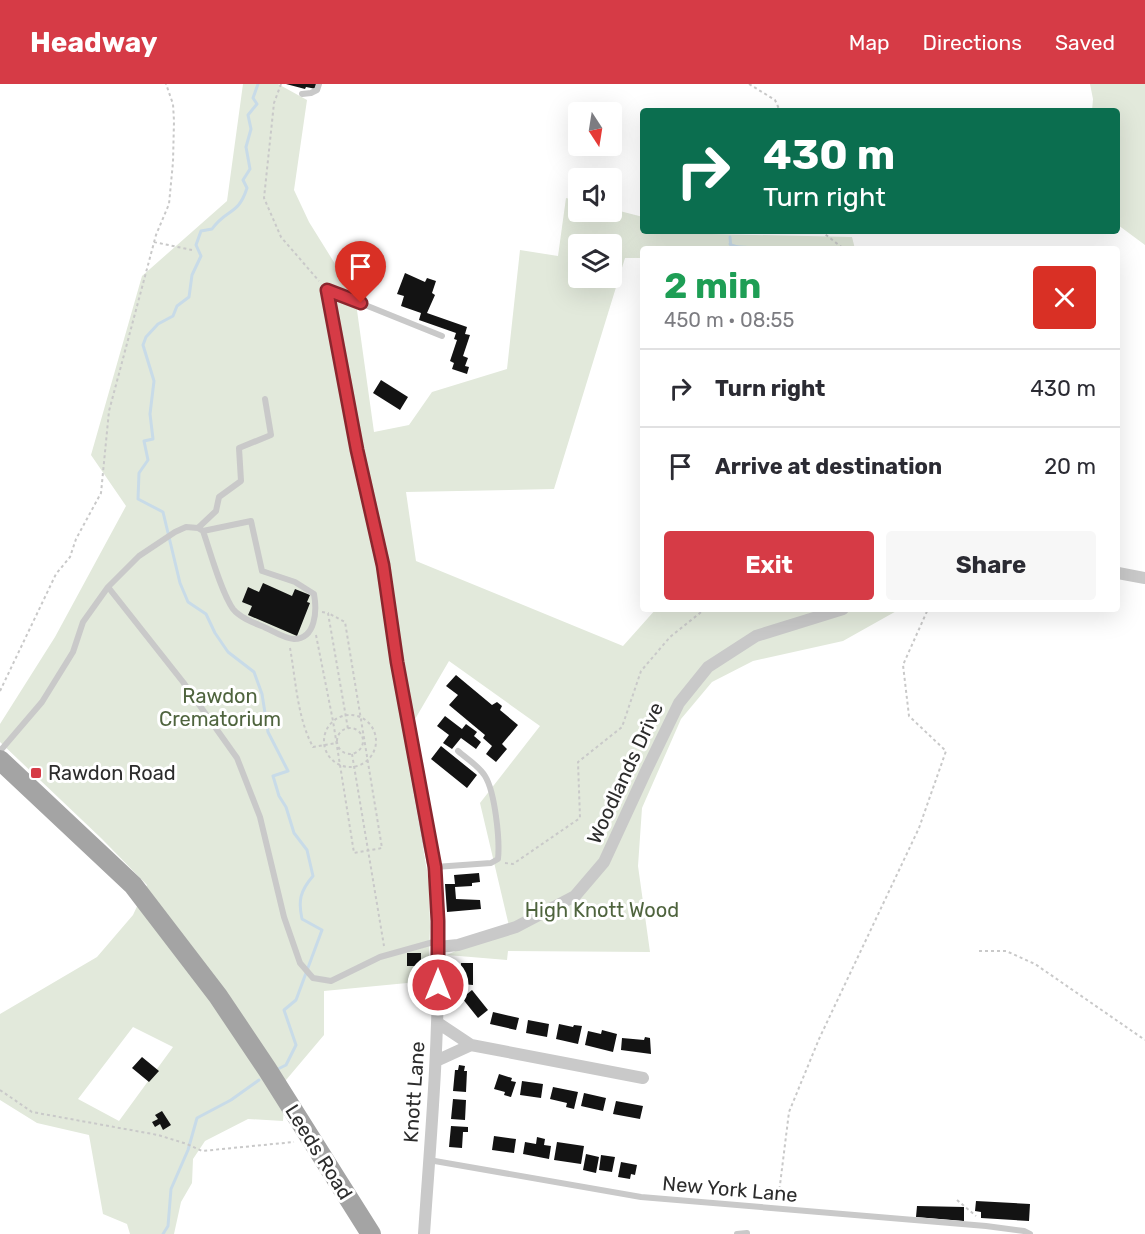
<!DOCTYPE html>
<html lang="en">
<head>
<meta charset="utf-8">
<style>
	:root { --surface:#fff; --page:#f7f7f7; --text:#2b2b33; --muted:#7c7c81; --line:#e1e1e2; --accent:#d63b46 }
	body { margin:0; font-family:Rubik,sans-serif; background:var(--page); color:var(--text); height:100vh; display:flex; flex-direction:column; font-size:22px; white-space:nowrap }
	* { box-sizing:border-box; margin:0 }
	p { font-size:20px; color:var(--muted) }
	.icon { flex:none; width:33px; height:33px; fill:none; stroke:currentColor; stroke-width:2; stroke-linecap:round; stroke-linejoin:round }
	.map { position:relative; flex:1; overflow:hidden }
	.drawer { position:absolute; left:640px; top:162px; width:480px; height:366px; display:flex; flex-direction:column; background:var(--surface); border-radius:6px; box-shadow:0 6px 24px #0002 }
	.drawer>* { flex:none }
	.hud { position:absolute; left:640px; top:24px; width:480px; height:126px; border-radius:6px; box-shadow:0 6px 24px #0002; background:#0b6e4f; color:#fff; overflow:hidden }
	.needle { width:39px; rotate:168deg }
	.fabs { position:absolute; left:568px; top:18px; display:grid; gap:12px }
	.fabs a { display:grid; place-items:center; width:54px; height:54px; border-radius:6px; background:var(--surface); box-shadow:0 6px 24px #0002; font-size:30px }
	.pin { position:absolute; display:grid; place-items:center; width:51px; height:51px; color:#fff; margin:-62px -26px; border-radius:50% 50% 50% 0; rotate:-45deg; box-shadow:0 0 6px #0007 }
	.pin .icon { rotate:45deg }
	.me { position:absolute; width:66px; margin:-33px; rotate:0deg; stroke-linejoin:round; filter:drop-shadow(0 0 4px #0008) }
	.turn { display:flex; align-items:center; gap:21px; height:126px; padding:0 24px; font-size:27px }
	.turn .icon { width:78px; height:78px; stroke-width:2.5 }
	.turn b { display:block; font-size:42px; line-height:51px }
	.round { display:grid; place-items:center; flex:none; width:63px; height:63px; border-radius:6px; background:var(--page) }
	.overview { display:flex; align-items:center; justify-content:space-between; height:102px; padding:0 24px }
	h1 { font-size:36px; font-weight:700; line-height:45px; color:#1e9e55 }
	.primary-button { display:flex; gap:12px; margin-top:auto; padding:12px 24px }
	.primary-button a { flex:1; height:69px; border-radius:6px; background:var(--accent); color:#fff; font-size:24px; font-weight:700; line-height:69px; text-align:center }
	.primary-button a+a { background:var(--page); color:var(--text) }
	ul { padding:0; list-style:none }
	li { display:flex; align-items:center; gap:18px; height:78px; padding:0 24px; border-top:2px solid var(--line) }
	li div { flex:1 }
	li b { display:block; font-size:22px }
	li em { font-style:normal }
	header { display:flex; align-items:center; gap:36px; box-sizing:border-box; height:84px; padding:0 30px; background:var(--accent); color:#fff }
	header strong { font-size:28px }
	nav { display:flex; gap:33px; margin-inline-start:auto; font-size:21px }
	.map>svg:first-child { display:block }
	.green { fill:#e2e9db; fill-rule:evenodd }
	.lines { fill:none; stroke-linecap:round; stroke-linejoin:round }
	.stream { stroke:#c8dbe8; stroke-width:3 }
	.building { fill:#131313 }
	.path { stroke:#c9c9c9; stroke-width:2; stroke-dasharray:3 3; stroke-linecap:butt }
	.lane { stroke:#c9c9c9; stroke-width:6 }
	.street { stroke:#c9c9c9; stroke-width:12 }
	.primary { stroke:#a4a4a4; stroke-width:20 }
	.route-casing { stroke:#8b262e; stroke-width:15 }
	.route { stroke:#d63b46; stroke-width:10 }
	.poi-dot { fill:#d63b46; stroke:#fff; stroke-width:2 }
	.labels { text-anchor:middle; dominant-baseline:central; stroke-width:6; stroke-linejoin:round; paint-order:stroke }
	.park-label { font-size:20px; fill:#4f643e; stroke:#fff }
	.poi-label { font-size:20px; fill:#2c2c2c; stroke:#fff; text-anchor:start }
	.street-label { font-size:20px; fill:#2c2c2c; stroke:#fff }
</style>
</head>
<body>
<header>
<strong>Headway</strong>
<nav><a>Map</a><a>Directions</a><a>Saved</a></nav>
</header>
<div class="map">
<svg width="1145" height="1150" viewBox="0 0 1145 1150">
	<rect width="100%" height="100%" fill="#fff"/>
	<path class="green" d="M243 0H278L307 16 294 106 309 138 355 212 374 348 409 341 432 308 507 285 520 166 558 172 566 114 579 117V128H612V125L643 133 644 147H699L711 150 852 153 855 165H644L643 174H625L554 405 406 408 416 477 623 562 656 525H900L843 557 753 577 712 598 681 635 642 724 638 782 650 868 508 867 507 876 447 871 509 842 480 719 540 642 449 577 404 654 429 798 430 843 428 897 324 907V951L286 996 283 1037 248 1035 205 1057 193 1075 192 1099 181 1118 174 1150H130L127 1140 103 1130 89 1051 37 1039 0 1016V930L97 873 133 831 147 801 102 755 0 658V640L55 553 126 422 91 371 142 192 227 117ZM579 160H612V194H579ZM133 943 173 963 119 1037 78 1015Z
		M1090 0H1145V161L1118 141V27H1092L1093 15Z"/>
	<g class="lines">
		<path class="stream" d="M258 0 253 14 257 20 248 31 251 45 246 63 250 85 243 96 247 104C238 132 227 124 212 145L201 147 196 161 201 172 192 191 189 213 177 222 173 232 158 240 146 253 143 261 154 297 150 330 153 355 144 357 148 376 139 389 138 415 163 428 180 499 188 518 206 530 215 549 228 568 254 588 262 610 268 648 288 687 273 692 279 712 286 723 294 749 307 766 313 792C300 807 298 817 302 835L322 846 296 916 284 926 296 961 286 981 278 985
			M730 153 731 165
			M730 160C739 166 747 161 756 165
			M163 1150 168 1142 171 1105 188 1066 197 1034 231 1016 259 996"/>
	</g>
	<path class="building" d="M286 0H317L316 5 306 3 305 5Z
		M405 189 425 198 427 194 436 197 432 209 435 211 427 229 467 243 465 250 470 251 463 272 468 274 465 282 469 283 467 290 452 285 454 279 450 277 457 256 454 255 456 249 419 236 421 229 401 222 404 212 397 210Z
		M381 296 408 313 400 326 373 309Z
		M263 499 292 512 295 505 310 511 307 518 310 519 297 552 248 531 252 522 242 518 248 503 259 508Z
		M456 591 492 621 497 618 502 622 500 626 518 641 502 660 507 665 496 678 486 670 492 662 483 654 485 651 449 621 458 611 446 602Z
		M445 632 462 645 466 640 477 648 474 652 481 658 476 665 461 654 452 665 443 659 449 651 437 642Z
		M441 662 477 691 467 704 431 675Z
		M479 789 480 798 472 799V802L455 803 456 815 480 816 481 825 447 828 445 800H455L454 791Z
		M407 869H421V882H407Z
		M461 879H473V901L461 900Z
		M472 906 488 926 478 934 462 914Z
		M493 928 519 934 516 946 490 940Z
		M528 936 549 940 547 953 526 949Z
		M559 940 573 943 574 941 582 942 578 960 556 955Z
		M602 946 617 950 613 968 585 961 588 947 601 950Z
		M645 953 650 954 651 970 621 966 622 954 644 956Z
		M142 973 159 987 149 998 132 984Z
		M459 981 465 982 464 987H467L466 1008 453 1007 455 986H458Z
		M499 990 512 994 511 997 516 998 511 1013 504 1011 505 1008 494 1005Z
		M522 997 543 1000 541 1014 520 1011Z
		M553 1003 578 1008 574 1025 566 1023 567 1019 550 1015Z
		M584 1009 606 1014 603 1027 581 1022Z
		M453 1015 466 1016 465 1036 451 1035Z
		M616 1017 643 1022 640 1035 613 1030Z
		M162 1027 171 1041 163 1046 160 1040 155 1043 152 1038 158 1035 155 1031Z
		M451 1042 468 1043V1048H463L462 1064 449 1063Z
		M494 1052 516 1055 514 1069 492 1066Z
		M537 1053 545 1055 544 1061 551 1062 549 1075 523 1070 525 1058 536 1060Z
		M557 1058 584 1062 581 1080 554 1076Z
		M586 1070 599 1073 596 1089 583 1086Z
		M601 1071 615 1073 612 1088 599 1086Z
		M621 1078 637 1081 635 1091 631 1090 630 1095 618 1093Z
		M976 1117 1030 1120 1029 1137 981 1134V1128L975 1127Z
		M917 1122 964 1123V1137L916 1133Z"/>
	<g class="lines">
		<path class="path" d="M281 0 274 19 264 114 281 153 319 197
			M749 0 775 16 780 27
			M821 147 844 165
			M154 158 192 166
			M322 528 328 529 348 645
			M316 551 333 637 354 769 382 764 345 538 328 529
			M290 564C296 597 297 633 313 663L337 659
			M0 607 56 490 70 473 76 455 101 409 109 327 156 151 169 120 173 78 174 37 173 20 166 0
			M324 657a26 26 0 1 1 52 0a26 26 0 1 1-52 0Z
			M337 657a13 13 0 1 1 26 0a13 13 0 1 1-26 0Z
			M352 670 384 862
			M505 779 513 780 580 734 578 678 622 643 641 587 670 553 705 525
			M979 867H1006L1035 880 1145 956
			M0 1006 32 1028 158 1051 187 1060 202 1067 294 1058
			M957 1116 976 1132
			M778 1117 789 1028 819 955 919 744 946 667 909 632 903 581 928 525"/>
		<path class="lane" d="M302 10 311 9 317 6 319 0
			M328 206 442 252
			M198 444 216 427 219 413 241 397 239 364 271 351 265 315
			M108 503 183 598 237 674 260 733 284 833 300 879 313 894 331 897 380 873 437 857
			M0 667 42 618 73 568 83 538 108 503 139 472 175 448 186 443 198 444 203 447 251 437 262 487 295 498 314 510C317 526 316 555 294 555 285 555 273 547 264 543 254 539 240 534 233 525 221 508 210 467 203 447
			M435 783 491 779 498 775C500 756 495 708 485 692 479 682 467 675 458 667
			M429 1076 641 1113 986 1142 1024 1147 1030 1150
			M737 1150 747 1149"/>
		<path class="street" d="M327 206 357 366 383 481 397 578 428 757C439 798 438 841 438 884 438 973 430 1062 424 1150
			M1118 489 1145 494
			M438 863 458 861 516 843 575 812 604 778 646 687 679 619 708 583 756 552 843 525
			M438 939 471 961 643 994
			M436 977 471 961"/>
		<path class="primary" d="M0 676 133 801 218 912 267 985 371 1150"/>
	</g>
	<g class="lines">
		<defs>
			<path id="route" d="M361 219 327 206 357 366 383 481 397 578 435 783 438 837V901"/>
		</defs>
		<use href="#route" class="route-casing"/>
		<use href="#route" class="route"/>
	</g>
	<rect class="poi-dot" x="30" y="683" width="12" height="12" rx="3"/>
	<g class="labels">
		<g class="park-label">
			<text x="220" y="612">Rawdon<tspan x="220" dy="23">Crematorium</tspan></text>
			<text x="602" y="826">High Knott Wood</text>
		</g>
		<g class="poi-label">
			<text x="48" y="689">Rawdon Road</text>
		</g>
		<g class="street-label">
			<text transform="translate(625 689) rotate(-65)">Woodlands Drive</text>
			<text transform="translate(414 1008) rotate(-86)">Knott Lane</text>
			<text transform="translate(319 1068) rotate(58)">Leeds Road</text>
			<text transform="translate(730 1105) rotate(5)">New York Lane</text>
		</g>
	</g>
</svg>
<div class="fabs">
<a><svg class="needle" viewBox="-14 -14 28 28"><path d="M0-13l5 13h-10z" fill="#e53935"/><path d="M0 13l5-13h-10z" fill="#7c7c81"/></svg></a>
<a><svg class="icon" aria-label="sound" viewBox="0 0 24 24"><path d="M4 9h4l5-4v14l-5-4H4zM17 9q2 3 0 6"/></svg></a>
<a><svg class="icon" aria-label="layers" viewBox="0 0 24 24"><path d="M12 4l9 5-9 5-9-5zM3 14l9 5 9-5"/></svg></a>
</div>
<div class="pin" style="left:361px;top:219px;background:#d93025"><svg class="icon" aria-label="arrive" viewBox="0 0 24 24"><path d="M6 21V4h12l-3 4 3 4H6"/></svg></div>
<svg class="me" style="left:438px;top:901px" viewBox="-20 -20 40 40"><circle r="17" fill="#d63b46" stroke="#fff" stroke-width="3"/><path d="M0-11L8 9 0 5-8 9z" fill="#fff"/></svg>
<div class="hud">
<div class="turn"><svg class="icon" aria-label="right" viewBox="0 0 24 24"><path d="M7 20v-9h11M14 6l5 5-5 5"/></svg><div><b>430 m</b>Turn right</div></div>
</div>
<section class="drawer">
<div class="overview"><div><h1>2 min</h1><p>450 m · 08:55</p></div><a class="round" style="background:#d93025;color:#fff"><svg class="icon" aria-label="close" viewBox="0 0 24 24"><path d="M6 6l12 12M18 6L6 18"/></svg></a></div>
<ul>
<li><svg class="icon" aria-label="right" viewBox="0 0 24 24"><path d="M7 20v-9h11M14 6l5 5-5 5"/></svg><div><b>Turn right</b></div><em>430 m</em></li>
<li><svg class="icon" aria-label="arrive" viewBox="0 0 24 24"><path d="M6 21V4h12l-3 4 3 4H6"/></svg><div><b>Arrive at destination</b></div><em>20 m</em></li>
</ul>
<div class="primary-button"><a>Exit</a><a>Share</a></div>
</section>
</div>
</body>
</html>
